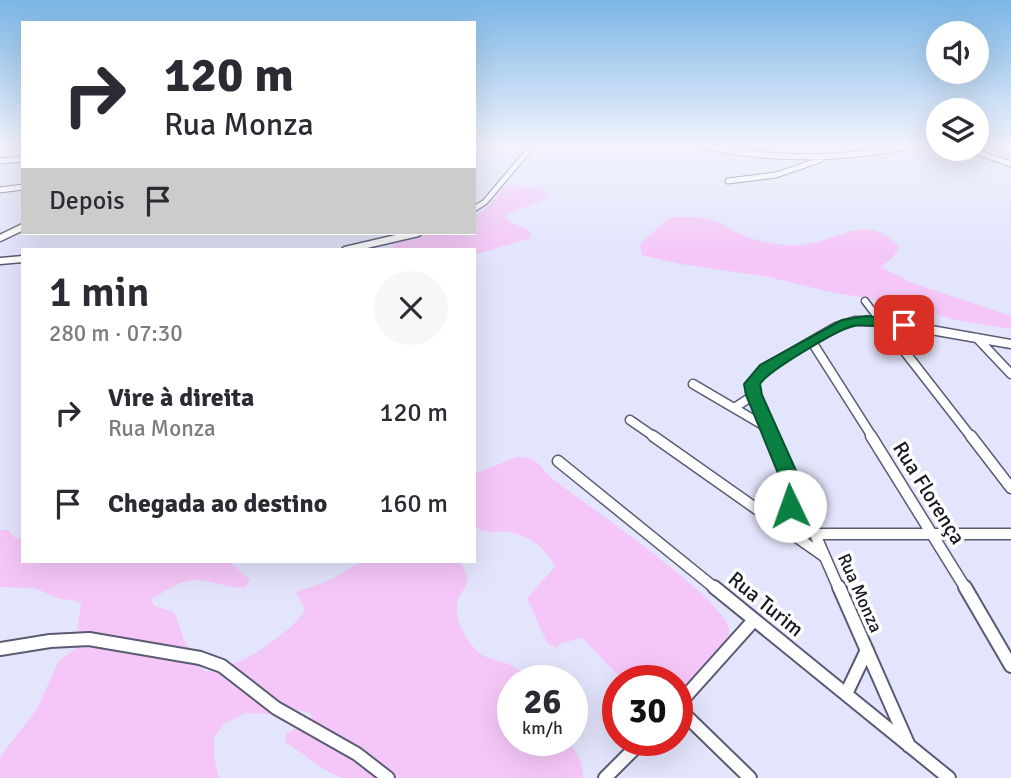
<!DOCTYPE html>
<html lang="pt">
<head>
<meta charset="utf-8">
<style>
	:root { --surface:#fff; --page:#f7f7f7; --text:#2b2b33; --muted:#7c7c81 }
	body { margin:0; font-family:Signika,sans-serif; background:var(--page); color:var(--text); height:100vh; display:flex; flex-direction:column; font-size:26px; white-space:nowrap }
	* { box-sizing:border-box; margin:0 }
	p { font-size:23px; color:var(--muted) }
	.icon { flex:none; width:38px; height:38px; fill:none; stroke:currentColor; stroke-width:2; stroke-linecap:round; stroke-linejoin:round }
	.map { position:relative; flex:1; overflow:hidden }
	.details { position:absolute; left:21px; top:248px; width:455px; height:315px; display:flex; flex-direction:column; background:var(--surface); border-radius:0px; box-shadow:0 7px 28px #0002 }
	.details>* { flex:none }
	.guide { position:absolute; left:21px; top:21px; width:455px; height:214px; border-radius:0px; box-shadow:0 7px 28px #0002; background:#fff; color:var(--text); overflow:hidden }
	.tools { position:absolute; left:926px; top:21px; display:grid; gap:14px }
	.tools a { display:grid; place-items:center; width:63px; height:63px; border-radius:50%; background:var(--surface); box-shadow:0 7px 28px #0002; font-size:35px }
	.speed { position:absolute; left:497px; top:665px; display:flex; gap:14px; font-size:35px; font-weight:700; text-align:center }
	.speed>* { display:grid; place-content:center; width:91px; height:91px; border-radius:50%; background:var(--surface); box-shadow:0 7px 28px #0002; line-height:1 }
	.speed small { font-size:18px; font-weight:400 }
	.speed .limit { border:10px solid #d22; background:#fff; color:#111 }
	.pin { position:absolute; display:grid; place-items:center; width:60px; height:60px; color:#fff; margin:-30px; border-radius:14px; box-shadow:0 4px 10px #0006 }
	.me { position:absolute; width:77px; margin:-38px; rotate:357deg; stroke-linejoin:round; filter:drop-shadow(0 0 5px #0008) }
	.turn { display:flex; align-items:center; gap:24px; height:147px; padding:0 28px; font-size:32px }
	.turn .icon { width:91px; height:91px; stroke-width:2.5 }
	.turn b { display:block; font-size:49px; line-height:60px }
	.then { display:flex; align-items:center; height:66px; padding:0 28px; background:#0003; gap:14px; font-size:26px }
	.round { display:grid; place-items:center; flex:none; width:74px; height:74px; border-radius:37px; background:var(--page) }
	.head { display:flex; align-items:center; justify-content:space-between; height:119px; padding:0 28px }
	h1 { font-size:42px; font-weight:600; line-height:52px }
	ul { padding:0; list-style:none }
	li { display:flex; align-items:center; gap:21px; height:91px; padding:0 28px }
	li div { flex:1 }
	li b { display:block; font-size:26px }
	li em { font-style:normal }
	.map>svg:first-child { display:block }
	.green { fill:#f5c7f8 }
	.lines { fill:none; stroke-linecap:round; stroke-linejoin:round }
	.minor-far4-casing { stroke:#585b72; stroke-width:7 }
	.minor-far3-casing { stroke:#585b72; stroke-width:9 }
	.minor-far2-casing { stroke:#585b72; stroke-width:11 }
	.minor-far1-casing { stroke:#585b72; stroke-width:13 }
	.minor-casing { stroke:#585b72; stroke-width:16 }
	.minor-far4 { stroke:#fff; stroke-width:5 }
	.minor-far3 { stroke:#fff; stroke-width:6 }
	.minor-far2 { stroke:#fff; stroke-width:8 }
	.minor-far1 { stroke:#fff; stroke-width:10 }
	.minor { stroke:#fff; stroke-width:12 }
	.route { fill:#0b8043; stroke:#07532c; stroke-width:2 }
	.labels { text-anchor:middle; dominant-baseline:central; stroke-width:7; stroke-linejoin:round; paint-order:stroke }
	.street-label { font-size:18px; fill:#171822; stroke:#fff }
	.near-street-label { font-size:21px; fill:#171822; stroke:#fff }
</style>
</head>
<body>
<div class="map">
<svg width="1011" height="778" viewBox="0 0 1011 778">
	<rect width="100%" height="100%" fill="#e2e5fb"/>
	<path class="green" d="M506 186 537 188 549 194 541 201 507 214 506 218C513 227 524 225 531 233L530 238 474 255V250H395L391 242 435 233H474V216L484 211Z
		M670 217C684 217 699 216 713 220 722 222 728 228 736 232 756 242 778 246 799 245 837 244 865 209 899 247L893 257 881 267 912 283 1011 316V329L959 321 906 305 826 291 769 277 680 264 642 255 640 244Z
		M517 457C523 457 528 457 533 460 540 463 545 473 552 478 582 503 724 597 729 629 731 645 706 676 698 690L699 694 677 708V681H624L582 638 561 643 557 648 547 643 527 598 555 567C545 547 530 535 507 532 492 531 490 535 474 527V474Z
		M0 530H8L16 539 23 537V562H230L250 580 246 587C228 590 215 580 197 580 182 579 164 592 151 599L154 606 172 611 176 616 184 641 206 672C220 665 226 666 238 662 255 656 297 626 305 610L296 592 326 582 361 562H460C477 587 459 587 457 606 455 623 470 648 484 656 492 660 502 661 510 665 520 669 528 676 538 681H513V740H570L582 765 583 778H343C321 771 305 754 285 742L286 733 312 723 311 713 298 710 269 714 245 713 224 724 214 738V757L219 778H0V757L37 709 58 662 86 640 77 628 81 605 78 601 60 599 35 588 0 587Z"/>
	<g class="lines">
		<defs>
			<path id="minor-far4" d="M698 145C771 161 841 161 914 145
				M967 149 1011 164
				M0 161 23 159
				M728 181 776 175 820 160
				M0 190 23 187
				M474 209 485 202 533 145"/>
			<path id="minor-far3" d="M0 238 23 227
				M345 250 418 233
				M0 261 23 259
				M865 301 878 318"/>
			<path id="minor-far2" d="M877 316 972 438
				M977 338 1011 374
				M812 342 873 438
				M693 384 768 428
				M734 408 754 395
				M630 420 656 438
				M772 438 752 384 765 368 836 327 855 321H880L1011 344"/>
			<path id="minor-far1" d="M653 436 825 557
				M772 436 839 589
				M871 436 966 589
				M971 436 1011 488
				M558 461 716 589
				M776 522 797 496
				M816 534H1011"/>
			<path id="minor" d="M714 587 949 778
				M839 587 909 746
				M965 587 1011 666
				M0 649 50 641 89 639 200 658 222 666 276 708 357 754 388 778
				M846 694 867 650
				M677 706 754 620
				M677 707 750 778
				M605 778 643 740"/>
		</defs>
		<use href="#minor-far4" class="minor-far4-casing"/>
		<use href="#minor-far3" class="minor-far3-casing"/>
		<use href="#minor-far2" class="minor-far2-casing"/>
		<use href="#minor-far1" class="minor-far1-casing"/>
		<use href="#minor" class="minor-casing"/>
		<use href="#minor-far4" class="minor-far4"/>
		<use href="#minor-far3" class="minor-far3"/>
		<use href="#minor-far2" class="minor-far2"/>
		<use href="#minor-far1" class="minor-far1"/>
		<use href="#minor" class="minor"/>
	</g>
	<linearGradient id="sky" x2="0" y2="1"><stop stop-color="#7bb6e6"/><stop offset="0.57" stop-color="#f2f3fd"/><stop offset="1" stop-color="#f2f3fd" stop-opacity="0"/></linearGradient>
	<rect width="1011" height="254" fill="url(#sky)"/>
	<path class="route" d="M867 316 904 321 911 325C901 334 869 322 853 326 837 330 768 371 760 384L762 395 807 495C801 506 796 515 783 511L780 506 787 495 746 395 744 384 760 365 842 320Z"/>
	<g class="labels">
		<g class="street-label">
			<text transform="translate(860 593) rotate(66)">Rua Monza</text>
		</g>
		<g class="near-street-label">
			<text transform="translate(929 493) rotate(58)">Rua Florença</text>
			<text transform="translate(766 604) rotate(39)">Rua Turim</text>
		</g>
	</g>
</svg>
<div class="tools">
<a><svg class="icon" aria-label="sound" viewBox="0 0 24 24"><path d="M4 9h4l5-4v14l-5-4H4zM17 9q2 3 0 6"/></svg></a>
<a><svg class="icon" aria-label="layers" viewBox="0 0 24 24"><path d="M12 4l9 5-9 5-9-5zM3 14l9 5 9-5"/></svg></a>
</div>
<div class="speed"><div>26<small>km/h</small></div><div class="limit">30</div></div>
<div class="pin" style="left:904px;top:325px;background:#d93025"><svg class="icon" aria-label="arrive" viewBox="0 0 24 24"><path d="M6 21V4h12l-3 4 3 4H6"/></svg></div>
<svg class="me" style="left:790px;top:506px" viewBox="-20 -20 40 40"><circle r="19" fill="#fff"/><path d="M0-13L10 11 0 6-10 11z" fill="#0b8043"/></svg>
<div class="guide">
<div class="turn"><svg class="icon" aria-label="right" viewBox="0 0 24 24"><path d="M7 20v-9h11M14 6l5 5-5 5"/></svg><div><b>120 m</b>Rua Monza</div></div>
<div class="then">Depois<svg class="icon" aria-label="arrive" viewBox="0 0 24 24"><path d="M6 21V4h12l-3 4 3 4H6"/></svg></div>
</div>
<section class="details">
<div class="head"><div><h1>1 min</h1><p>280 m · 07:30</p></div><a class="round"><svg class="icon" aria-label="close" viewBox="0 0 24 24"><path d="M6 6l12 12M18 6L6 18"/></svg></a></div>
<ul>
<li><svg class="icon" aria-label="right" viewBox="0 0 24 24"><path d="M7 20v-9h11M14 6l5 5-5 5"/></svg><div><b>Vire à direita</b><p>Rua Monza</p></div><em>120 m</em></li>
<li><svg class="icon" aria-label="arrive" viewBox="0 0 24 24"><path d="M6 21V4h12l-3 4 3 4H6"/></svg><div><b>Chegada ao destino</b></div><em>160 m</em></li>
</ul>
</section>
</div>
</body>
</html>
